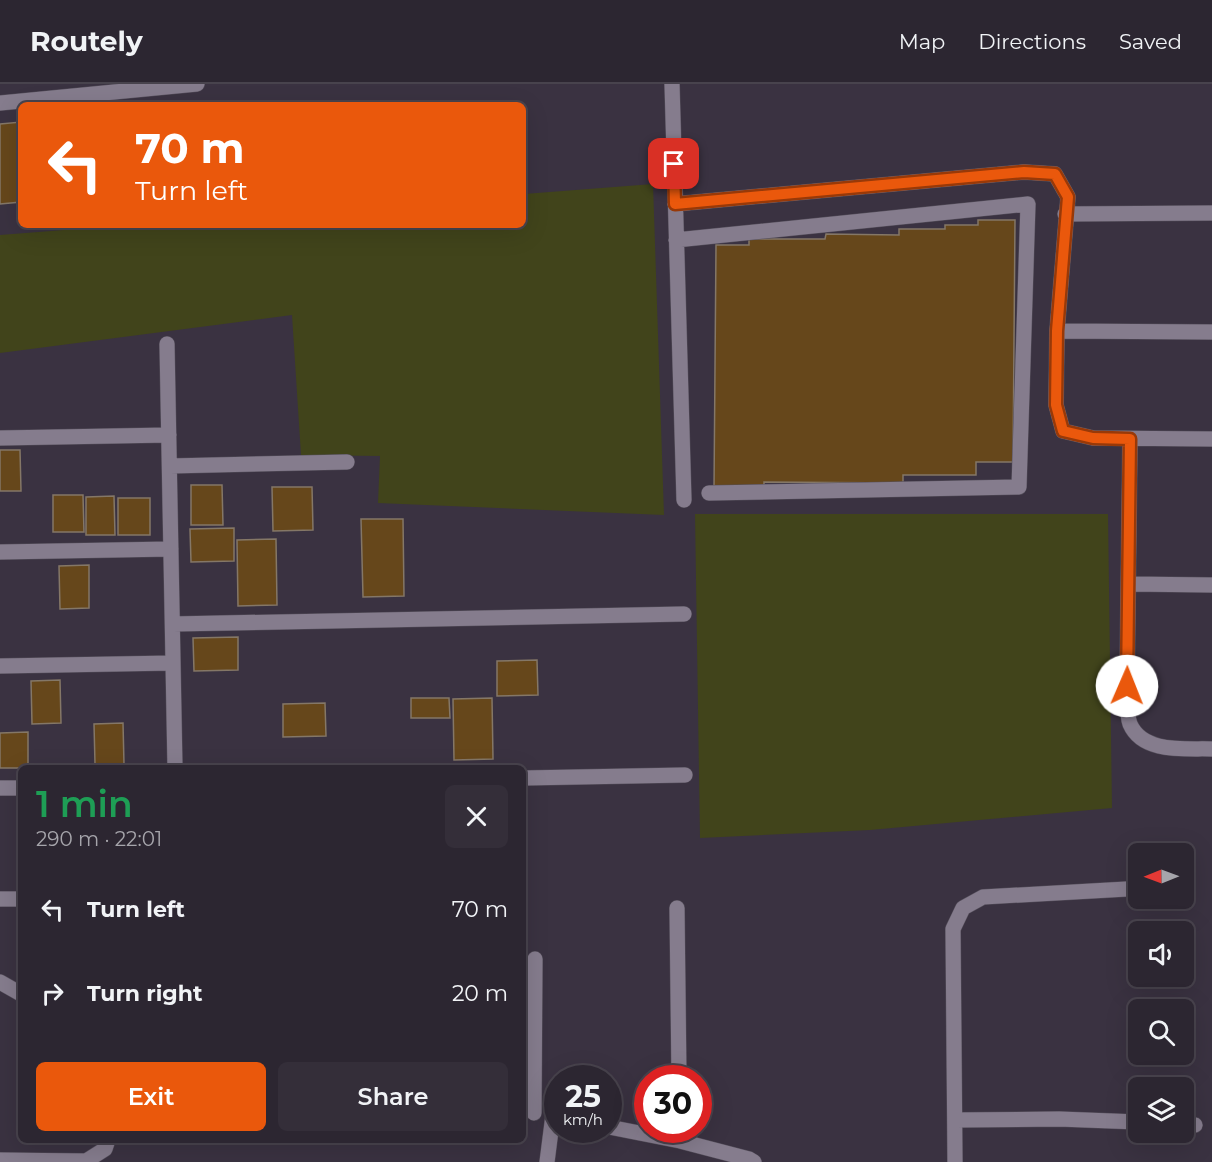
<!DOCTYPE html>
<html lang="en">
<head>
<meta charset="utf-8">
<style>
	:root { --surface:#2c2631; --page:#342e39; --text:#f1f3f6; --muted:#a6a5ab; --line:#48434d; --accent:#ea580c }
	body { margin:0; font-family:Montserrat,sans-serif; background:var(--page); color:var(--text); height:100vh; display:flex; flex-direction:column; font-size:22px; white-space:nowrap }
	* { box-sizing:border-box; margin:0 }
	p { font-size:20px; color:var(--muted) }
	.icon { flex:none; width:33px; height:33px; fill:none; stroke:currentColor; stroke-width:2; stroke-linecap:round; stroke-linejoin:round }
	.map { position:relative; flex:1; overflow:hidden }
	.details { position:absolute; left:18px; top:681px; width:508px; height:378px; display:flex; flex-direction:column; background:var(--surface); border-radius:9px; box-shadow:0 6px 24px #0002,0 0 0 2px var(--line) }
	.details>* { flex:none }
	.banner { position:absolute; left:18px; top:18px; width:508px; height:126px; border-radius:9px; box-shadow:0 6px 24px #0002,0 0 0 2px var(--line); background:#ea580c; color:#fff; overflow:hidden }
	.needle { width:39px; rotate:269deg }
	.controls { position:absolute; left:1128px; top:759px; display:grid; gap:12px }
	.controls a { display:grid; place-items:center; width:66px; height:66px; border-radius:9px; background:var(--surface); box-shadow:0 6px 24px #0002,0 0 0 2px var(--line); font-size:30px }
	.speed { position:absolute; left:544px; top:981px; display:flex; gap:12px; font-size:30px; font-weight:700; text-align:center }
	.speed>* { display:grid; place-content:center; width:78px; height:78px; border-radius:50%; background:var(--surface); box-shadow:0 6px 24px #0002,0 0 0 2px var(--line); line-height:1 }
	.speed small { font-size:15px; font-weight:400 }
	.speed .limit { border:9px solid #d22; background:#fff; color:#111 }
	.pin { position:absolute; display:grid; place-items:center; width:51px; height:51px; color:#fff; margin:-26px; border-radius:12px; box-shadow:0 3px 9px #0006 }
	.me { position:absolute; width:66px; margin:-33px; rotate:1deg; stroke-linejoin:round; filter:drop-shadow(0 0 4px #0008) }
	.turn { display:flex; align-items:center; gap:21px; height:126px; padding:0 18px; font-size:27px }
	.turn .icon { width:78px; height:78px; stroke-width:2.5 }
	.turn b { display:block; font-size:42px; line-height:51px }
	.round { display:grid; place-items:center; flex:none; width:63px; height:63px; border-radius:9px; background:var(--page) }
	.head { display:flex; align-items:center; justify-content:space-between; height:102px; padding:0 18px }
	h1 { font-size:36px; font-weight:600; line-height:45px; color:#1e9e55 }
	.cta { display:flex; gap:12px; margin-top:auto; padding:12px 18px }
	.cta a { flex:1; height:69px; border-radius:9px; background:var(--accent); color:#fff; font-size:24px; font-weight:600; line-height:69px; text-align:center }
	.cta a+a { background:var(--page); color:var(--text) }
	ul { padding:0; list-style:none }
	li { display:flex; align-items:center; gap:18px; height:84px; padding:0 18px }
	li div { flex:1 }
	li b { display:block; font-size:22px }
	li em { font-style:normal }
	header { display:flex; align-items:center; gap:36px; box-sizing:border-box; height:84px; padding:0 30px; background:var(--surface); border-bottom:2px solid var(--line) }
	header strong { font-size:28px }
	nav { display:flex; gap:33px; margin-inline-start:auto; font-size:21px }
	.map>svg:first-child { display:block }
	.green { fill:#41441b }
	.building { fill:#66471b; stroke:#847767; stroke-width:1.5 }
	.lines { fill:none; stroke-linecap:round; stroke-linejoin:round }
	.minor-casing { stroke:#554f5b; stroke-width:16 }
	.minor { stroke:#857c8d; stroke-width:15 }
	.route-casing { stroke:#983908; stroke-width:15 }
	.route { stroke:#ea580c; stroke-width:10 }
</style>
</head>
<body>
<header>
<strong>Routely</strong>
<nav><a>Map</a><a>Directions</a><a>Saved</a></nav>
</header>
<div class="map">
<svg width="1212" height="1078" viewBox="0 0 1212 1078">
	<rect width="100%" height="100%" fill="#3a3241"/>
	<path class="green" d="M653 100 664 431 378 419 380 372 301 371 292 231 0 269V151L128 141H524V110Z
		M695 430H1108L1112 724 870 746 700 754Z"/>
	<path class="building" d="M21 38V118L0 120V40Z
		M978 136H1015L1013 378H976V391H903V399L764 398V406H714L716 161H749V155H825L826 150 899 151V145H945V141H978Z
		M0 366H20L21 407H0Z
		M191 401H222L223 441H191Z
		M272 403H312L313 446 273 447Z
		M53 411H83L84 448H53Z
		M114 412 115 451H86V413Z
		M118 414H150V451H118Z
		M361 435H403L404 512 363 513Z
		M234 444V477L191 478 190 445Z
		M276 455 277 521 238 522 237 456Z
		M89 481V524L60 525 59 482Z
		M238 553V586L194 587 193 554Z
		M537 576 538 611 497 612V577Z
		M60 596 61 639 32 640 31 597Z
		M411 614H449L450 634H411Z
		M492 614 493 675 454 676 453 615Z
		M325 619 326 652 283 653V620Z
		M123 639 124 680H95L94 640Z
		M28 648V684H0V649Z"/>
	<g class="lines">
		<defs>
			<path id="minor" d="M672 0 684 416
				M0 19 197 0
				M675 120 1024 88 1055 90 1068 113 1057 247 1056 321 1063 347 1093 354 1212 355
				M1065 130 1212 129
				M676 156 1028 120 1019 403 709 409
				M1057 247 1212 248
				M167 260 175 684
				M0 354 169 351
				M1130 355 1127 602C1128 613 1126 629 1130 640 1143 670 1186 664 1212 665
				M170 382 347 378
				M0 468 171 465
				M1129 500 1212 501
				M173 540 684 530
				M0 582 173 579
				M524 694 685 691
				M0 704H21
				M0 815H21
				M677 824 679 994
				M0 898 21 910
				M534 1029 535 875
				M955 1036 1059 1035 1138 1038
				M1184 1040 1195 1041
				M609 1043 680 1057 749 1075 754 1078
				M0 1076 86 1077 105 1065 108 1056
				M547 1078 553 1031
				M955 1078 953 845 963 824 983 813 1127 805"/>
		</defs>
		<use href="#minor" class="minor-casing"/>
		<use href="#minor" class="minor"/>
	</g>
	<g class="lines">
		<defs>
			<path id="route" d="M674 80 675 120 1024 88 1055 90 1068 113 1057 247 1056 321 1063 347 1093 354 1130 355 1127 602"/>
		</defs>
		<use href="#route" class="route-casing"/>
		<use href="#route" class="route"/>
	</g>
</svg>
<div class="controls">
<a><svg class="needle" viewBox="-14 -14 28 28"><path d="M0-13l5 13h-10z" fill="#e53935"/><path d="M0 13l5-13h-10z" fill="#a6a5ab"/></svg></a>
<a><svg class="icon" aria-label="sound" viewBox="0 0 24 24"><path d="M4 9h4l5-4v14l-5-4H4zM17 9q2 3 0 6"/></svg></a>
<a><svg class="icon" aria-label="search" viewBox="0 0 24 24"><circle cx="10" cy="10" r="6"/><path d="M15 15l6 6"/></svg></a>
<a><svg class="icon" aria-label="layers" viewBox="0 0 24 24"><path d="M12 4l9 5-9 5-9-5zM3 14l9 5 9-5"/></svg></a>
</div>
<div class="speed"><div>25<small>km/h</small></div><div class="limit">30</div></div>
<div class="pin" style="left:674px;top:80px;background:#d93025"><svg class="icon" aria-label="arrive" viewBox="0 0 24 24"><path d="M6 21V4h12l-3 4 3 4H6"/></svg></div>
<svg class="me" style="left:1127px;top:602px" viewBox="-20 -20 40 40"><circle r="19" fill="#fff"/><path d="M0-13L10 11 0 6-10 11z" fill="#ea580c"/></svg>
<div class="banner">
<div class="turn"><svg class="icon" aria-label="left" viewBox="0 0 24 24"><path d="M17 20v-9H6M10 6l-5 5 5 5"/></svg><div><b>70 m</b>Turn left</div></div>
</div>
<section class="details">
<div class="head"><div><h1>1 min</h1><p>290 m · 22:01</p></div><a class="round"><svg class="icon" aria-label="close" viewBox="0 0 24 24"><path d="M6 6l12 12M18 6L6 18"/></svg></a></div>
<ul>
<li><svg class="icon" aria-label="left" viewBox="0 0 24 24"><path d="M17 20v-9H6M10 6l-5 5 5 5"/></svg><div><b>Turn left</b></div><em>70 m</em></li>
<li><svg class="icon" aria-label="right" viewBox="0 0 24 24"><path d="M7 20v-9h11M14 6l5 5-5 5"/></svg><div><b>Turn right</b></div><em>20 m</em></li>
</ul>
<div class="cta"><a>Exit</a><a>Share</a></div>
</section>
</div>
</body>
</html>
